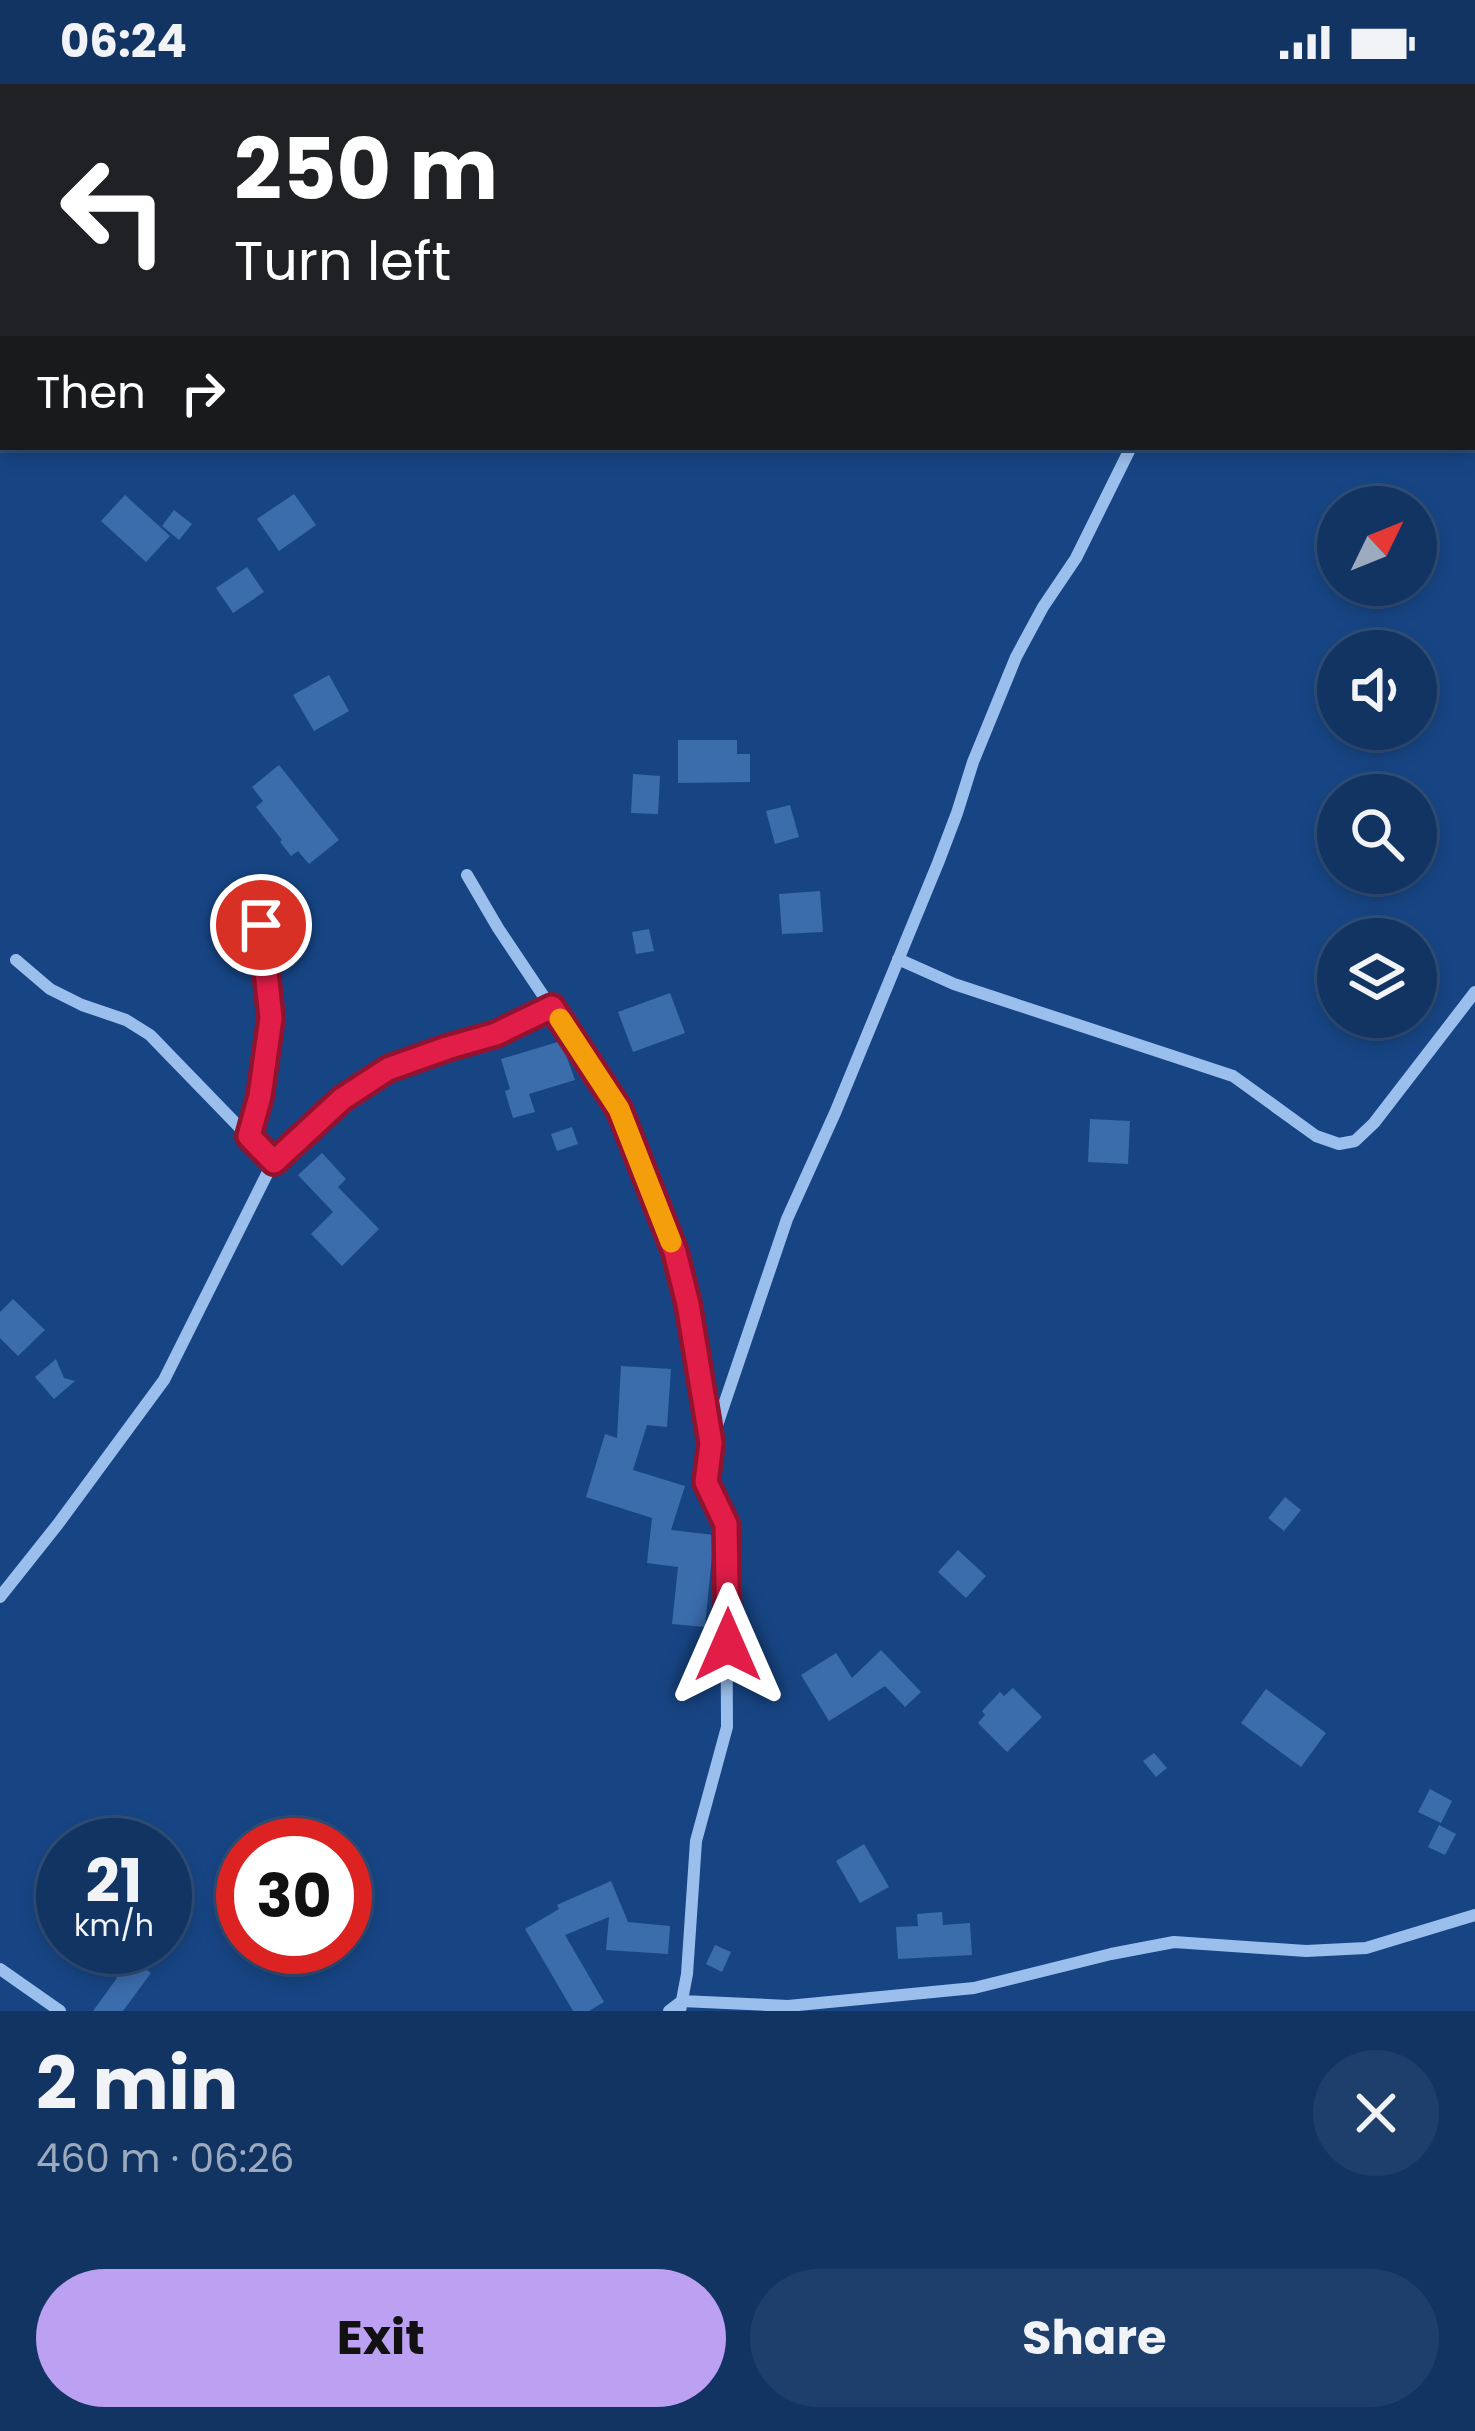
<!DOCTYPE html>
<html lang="en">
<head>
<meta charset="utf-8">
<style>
	:root { --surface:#113463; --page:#1e3f6c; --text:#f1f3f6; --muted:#9caabe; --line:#304f78; --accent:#bca0f2 }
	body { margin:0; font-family:Poppins,sans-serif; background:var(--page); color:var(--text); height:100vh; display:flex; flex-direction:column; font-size:45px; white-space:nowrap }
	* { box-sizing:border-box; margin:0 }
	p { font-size:39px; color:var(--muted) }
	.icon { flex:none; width:66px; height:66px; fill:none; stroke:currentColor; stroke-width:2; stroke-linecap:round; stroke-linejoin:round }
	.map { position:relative; height:1927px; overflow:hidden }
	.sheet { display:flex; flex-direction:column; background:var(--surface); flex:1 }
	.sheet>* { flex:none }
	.hud { position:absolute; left:0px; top:0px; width:1476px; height:366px; box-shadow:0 6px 18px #0003,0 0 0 3px var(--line); background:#202124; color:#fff; overflow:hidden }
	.needle { width:78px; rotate:47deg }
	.controls { position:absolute; left:1317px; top:402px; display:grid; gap:24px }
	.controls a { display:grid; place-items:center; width:120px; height:120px; border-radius:50%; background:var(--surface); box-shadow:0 6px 18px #0003,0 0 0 3px var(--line); font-size:60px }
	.speed { position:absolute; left:36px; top:1734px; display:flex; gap:24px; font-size:60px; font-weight:700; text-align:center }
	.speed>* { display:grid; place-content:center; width:156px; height:156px; border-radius:50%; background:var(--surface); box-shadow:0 6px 18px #0003,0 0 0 3px var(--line); line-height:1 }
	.speed small { font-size:30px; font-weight:400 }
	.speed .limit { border:18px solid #d22; background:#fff; color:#111 }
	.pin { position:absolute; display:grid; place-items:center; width:102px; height:102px; color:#fff; margin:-51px; border:6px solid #fff; border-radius:50%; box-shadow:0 3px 12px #0007 }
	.me { position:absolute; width:132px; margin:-66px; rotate:0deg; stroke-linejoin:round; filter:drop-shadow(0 0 9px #0008) }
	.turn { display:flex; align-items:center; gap:42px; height:252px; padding:0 36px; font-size:54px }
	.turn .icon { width:156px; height:156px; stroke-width:2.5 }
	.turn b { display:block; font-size:84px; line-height:102px }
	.then { display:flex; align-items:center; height:114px; padding:0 36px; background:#0003; gap:24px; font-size:45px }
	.round { display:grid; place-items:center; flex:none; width:126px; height:126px; border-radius:63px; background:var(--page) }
	.headline { display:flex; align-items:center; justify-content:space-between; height:204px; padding:0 36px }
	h1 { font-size:72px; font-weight:700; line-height:90px }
	.button { display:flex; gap:24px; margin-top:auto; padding:24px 36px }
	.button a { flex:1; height:138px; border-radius:72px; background:var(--accent); color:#111; font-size:48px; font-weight:700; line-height:138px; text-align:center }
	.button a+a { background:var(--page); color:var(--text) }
	.status { display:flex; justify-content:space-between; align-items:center; height:84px; padding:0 60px; background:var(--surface); direction:ltr }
	.status svg { height:33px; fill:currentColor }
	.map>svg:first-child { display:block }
	.building { fill:#3b6cac }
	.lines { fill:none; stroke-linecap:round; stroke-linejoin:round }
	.minor { stroke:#9bbfed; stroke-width:12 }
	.route-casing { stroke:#92132f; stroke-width:30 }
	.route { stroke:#e11d48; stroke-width:21 }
	.slow { stroke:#f59e0b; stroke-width:21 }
</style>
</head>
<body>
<div class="status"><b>06:24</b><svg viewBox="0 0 49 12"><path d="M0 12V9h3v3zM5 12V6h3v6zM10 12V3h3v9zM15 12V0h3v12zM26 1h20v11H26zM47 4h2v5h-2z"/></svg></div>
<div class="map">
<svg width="1475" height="1927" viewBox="0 0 1475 1927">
	<rect width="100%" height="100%" fill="#174584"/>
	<path class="building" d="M294 410 316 441 279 467 257 435Z
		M125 411 170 452 146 478 101 437Z
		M174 426 192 440 179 456 162 442Z
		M247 483 264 508 233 529 216 504Z
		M329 591 349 627 314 647 293 611Z
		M678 656H737V670H750V698L678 699Z
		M279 681 339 756 309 780 298 767 291 772 280 758 282 756 256 723 263 717 252 703Z
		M633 690 660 692 658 730 631 729Z
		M790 721 799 753 775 760 766 727Z
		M820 807 823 848 782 850 779 810Z
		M649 845 654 867 636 870 632 848Z
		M670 909 685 949 633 968 618 928Z
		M561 957 575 996 529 1010 535 1028 513 1034 505 1007 510 1005 501 975Z
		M1090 1035 1130 1037 1128 1080 1088 1078Z
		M572 1043 578 1060 557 1067 551 1050Z
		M322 1069 346 1095 338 1103 379 1145 342 1182 311 1150 333 1128 298 1091Z
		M13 1215 45 1246 18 1272 0 1254V1228Z
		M56 1275 64 1294 75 1297 54 1315 35 1293Z
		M621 1282 671 1285 667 1343 647 1341 633 1386 685 1402 671 1446 714 1451 705 1543 672 1540 678 1483 647 1479 652 1434 586 1413 605 1350 617 1354Z
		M1285 1413 1301 1426 1284 1447 1268 1434Z
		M958 1466 986 1492 966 1514 938 1488Z
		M881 1566 921 1608 905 1623 885 1602 829 1637 801 1591 836 1569 852 1594Z
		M1013 1604 1042 1633 1007 1668 978 1639 985 1631 982 1627 1000 1608 1004 1612Z
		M1266 1605 1326 1649 1301 1683 1241 1639Z
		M1154 1669 1167 1684 1156 1693 1143 1677Z
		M1430 1705 1452 1717 1441 1739 1418 1728Z
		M1439 1741 1456 1750 1445 1771 1428 1763Z
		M864 1760 889 1803 860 1819 836 1777Z
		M611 1797 628 1838 670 1842 668 1870 606 1866 609 1833 565 1851 604 1918 589 1927H573L525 1845 559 1825 557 1821Z
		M942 1828 943 1841 970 1839 972 1871 898 1875 896 1843 918 1842 917 1830Z
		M715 1861 731 1868 722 1888 706 1880Z
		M103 1863H116L151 1889 123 1927H93L117 1894 93 1876Z"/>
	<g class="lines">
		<path class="minor" d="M780 0 787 3
			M920 3 922 0
			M1331 3 1332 0
			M1473 263 1475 265
			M0 338 3 340
			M467 791 498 844 619 1025 675 1169 688 1220 711 1358
			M898 875 954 900 1233 992 1316 1052 1339 1060 1355 1057 1374 1039 1475 908
			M16 876 50 905 82 921 126 936 150 951 273 1078
			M249 1052C259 1014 271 970 271 930 270 888 262 847 256 806
			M0 1513 58 1440 164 1296 273 1078 342 1015 388 985 447 964 496 950 552 923
			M0 1885 60 1927
			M669 1927 682 1917 788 1922 974 1904 1111 1870 1174 1858 1306 1867 1366 1864 1475 1831
			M680 1927 687 1890 696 1757 727 1643 726 1440 707 1398 711 1359 787 1135 835 1029 938 779 957 729 973 678 1016 573 1043 523 1076 474 1131 363"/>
	</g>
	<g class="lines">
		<defs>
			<path id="route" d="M261 841 271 934 260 1012 249 1052 274 1078 342 1015 388 985 447 964 496 950 552 923 619 1025 675 1168 688 1220 711 1359 706 1398 726 1440 728 1561"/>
		</defs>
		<use href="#route" class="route-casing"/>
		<use href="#route" class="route"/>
		<path class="slow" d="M560 935 619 1025 671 1158"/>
	</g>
</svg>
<div class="controls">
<a><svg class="needle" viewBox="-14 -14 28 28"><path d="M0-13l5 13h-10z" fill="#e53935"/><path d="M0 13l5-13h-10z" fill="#9caabe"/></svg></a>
<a><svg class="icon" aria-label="sound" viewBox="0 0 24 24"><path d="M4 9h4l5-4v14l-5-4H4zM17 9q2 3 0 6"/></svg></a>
<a><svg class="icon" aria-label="search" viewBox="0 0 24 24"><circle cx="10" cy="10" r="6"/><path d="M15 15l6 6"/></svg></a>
<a><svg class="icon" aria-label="layers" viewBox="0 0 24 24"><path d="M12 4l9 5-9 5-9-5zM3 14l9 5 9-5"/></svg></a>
</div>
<div class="speed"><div>21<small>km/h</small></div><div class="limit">30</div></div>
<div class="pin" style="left:261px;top:841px;background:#d93025"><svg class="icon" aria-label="arrive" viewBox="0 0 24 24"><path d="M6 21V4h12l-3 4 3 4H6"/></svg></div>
<svg class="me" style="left:728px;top:1561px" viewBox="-20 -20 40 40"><path d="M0-17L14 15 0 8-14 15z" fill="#e11d48" stroke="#fff" stroke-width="4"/></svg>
<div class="hud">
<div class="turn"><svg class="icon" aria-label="left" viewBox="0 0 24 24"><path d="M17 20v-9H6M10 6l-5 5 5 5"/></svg><div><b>250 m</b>Turn left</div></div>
<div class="then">Then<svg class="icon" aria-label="right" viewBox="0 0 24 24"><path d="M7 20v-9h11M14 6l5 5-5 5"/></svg></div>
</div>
</div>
<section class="sheet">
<div class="headline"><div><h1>2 min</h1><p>460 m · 06:26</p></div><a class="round"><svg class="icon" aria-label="close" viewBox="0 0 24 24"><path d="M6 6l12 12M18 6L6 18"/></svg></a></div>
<div class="button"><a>Exit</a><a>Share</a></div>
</section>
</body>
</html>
